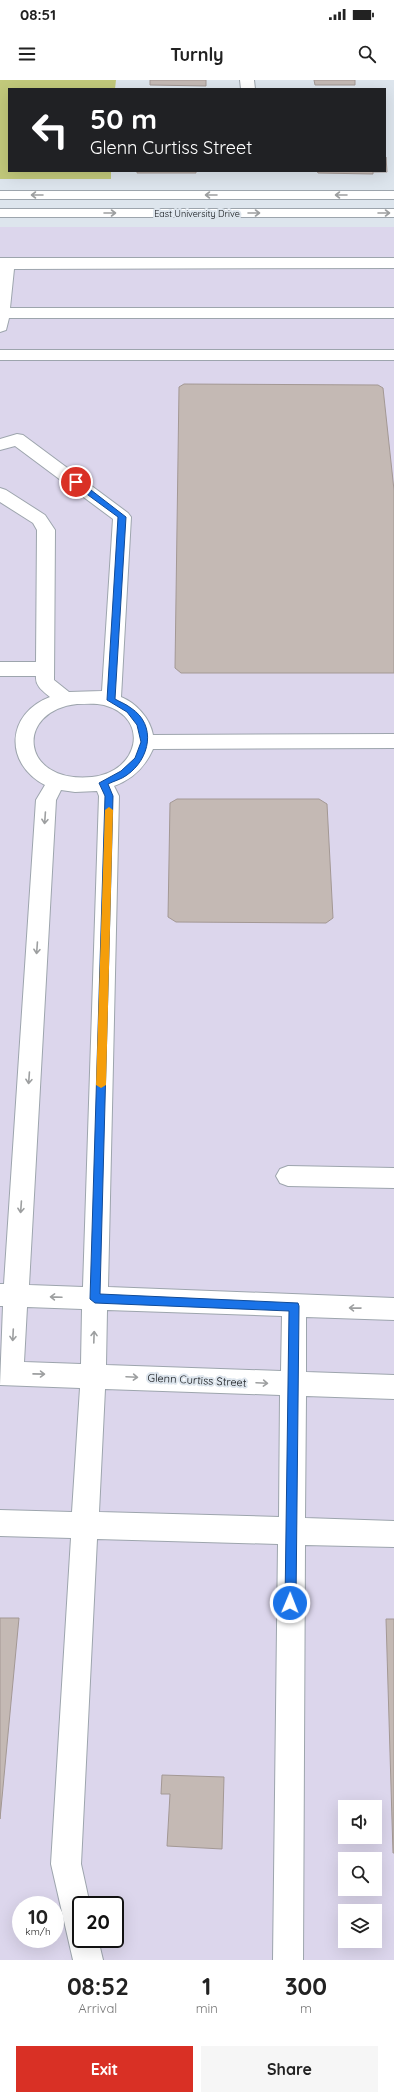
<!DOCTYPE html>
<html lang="en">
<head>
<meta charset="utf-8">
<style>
	:root { --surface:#fff; --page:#f6f6f6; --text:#222; --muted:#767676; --accent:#d93025 }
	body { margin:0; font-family:Quicksand,sans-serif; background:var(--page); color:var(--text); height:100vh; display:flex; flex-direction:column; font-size:15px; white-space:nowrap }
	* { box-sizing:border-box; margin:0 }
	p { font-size:13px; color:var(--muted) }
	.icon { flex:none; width:22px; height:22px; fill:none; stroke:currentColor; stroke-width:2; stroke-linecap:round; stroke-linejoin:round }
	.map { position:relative; height:1880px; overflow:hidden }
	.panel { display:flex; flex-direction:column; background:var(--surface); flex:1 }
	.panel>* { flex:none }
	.hud { position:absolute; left:8px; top:8px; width:378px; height:84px; border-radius:0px; box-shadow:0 4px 16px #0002; background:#202124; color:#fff; overflow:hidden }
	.fabs { position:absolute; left:338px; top:1720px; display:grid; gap:8px }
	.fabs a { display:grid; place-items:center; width:44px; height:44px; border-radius:0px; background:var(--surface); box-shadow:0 4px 16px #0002; font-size:20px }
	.speed { position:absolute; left:12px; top:1816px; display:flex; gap:8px; font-size:20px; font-weight:700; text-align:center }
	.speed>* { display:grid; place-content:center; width:52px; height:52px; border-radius:50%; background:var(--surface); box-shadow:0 4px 16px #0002; line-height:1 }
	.speed small { font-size:10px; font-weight:400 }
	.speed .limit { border:2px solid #111; border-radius:6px; background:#fff; color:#111 }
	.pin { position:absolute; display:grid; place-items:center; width:34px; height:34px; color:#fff; margin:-17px; border:2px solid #fff; border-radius:50%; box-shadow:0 1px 4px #0007 }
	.me { position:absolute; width:44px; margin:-22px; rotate:1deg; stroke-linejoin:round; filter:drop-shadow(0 0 3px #0008) }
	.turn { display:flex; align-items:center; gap:14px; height:84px; padding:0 16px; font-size:18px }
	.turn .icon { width:52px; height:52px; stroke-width:2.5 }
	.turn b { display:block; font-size:28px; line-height:34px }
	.eta { display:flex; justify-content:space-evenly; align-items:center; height:68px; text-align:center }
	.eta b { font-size:24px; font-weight:700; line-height:28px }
	.button { display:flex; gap:8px; margin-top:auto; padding:8px 16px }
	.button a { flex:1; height:46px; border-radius:0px; background:var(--accent); color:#fff; font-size:16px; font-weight:700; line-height:46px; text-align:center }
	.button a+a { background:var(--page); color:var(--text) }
	.status { display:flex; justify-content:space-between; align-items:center; height:28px; padding:0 20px; background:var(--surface); direction:ltr }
	.status svg { height:11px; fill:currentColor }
	header { display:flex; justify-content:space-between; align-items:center; height:52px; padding:0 16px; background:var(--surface); font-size:18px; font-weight:700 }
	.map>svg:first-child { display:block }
	.industrial { fill:#dcd6ec; fill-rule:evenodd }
	.green { fill:#c2c97b }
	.building { fill:#c4b9b4; stroke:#a39894 }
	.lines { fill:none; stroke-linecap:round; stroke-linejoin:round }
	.minor-casing { stroke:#9da5ad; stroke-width:2 }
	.minor { fill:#fff; fill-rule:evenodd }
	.oneway { stroke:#9d9fa0 }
	.route { fill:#1a73e8; stroke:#114b97 }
	.slow { fill:#f59e0b }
	.labels { text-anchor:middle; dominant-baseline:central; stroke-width:4; stroke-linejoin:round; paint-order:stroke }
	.far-street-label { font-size:9px; fill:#0b0e11; stroke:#dde5ed }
	.street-label { font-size:11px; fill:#0b0e11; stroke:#dde5ed }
</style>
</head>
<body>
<div class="status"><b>08:51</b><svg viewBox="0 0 49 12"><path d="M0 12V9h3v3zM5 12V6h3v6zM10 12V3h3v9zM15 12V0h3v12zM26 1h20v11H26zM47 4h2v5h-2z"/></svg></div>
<header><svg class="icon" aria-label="menu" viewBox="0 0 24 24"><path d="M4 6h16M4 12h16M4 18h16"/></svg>Turnly<svg class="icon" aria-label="search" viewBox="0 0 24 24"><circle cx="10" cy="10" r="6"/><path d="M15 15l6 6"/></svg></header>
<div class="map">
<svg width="394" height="1880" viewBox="0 0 394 1880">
	<rect width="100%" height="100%" fill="#dde5ed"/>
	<path class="industrial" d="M0 147H394V1880H0ZM345 1727H375V1757H345ZM345 1779H375V1809H345ZM21 1825H55V1859H21ZM81 1825H115V1859H81ZM345 1831H375V1861H345Z"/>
	<path class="green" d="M0 0H116L115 9H9V91H111V99H0Z"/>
	<path class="building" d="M150 0H206V6L150 5Z
		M314 0H355V5H315Z
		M386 77 387 92H373V94L318 93 317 91H385Z
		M137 91H196V93H137Z
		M184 304 378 305 383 308 394 410V593H181L175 588 179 307Z
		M177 719H319L327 724 333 838 326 843 176 842 168 837 170 723Z
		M0 1538H19L0 1739Z
		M386 1539H394V1773H393Z
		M162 1695 224 1697 222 1769 167 1766 170 1714H161Z"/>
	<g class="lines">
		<defs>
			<path id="minor" d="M240 0H254L255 9H241Z
				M0 111H394V119H0Z
				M0 129H394V137H0Z
				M0 178H394V188L14 189 10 228H394V238H9L6 250 0 252Z
				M0 270H394V280H0Z
				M17 354 23 355 128 433 131 437 121 617C136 623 150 638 153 655L394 654V668L153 669C145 687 133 699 114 706L119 716 108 1207 394 1218V1240L306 1237V1292L394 1295V1319L306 1316 305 1438 394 1441V1467L305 1465 303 1880H273L278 1464 97 1459 81 1784 90 1825H81V1859H98L103 1880H73L51 1784 71 1458 0 1456V1430L72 1432 80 1308 0 1305 3 1226H0V1204H4L36 720 45 705C3 683 7 633 50 617 43 611 35 606 36 596H0V582H36L37 450 33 443 0 422V408L6 410 45 435 55 450 54 600 69 612 102 611 113 439 15 366 0 370V359ZM77 624C86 624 95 623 104 625 151 638 139 692 92 697 20 704 14 631 77 624ZM61 710 75 712 97 711 99 716 83 1207 29 1205 56 720ZM27 1227 82 1229 81 1284 24 1282ZM107 1230 282 1236 281 1291 106 1285ZM105 1309 280 1315 279 1437 99 1432Z
				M288 1086 394 1088V1108L288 1106 280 1103 276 1096 280 1089Z"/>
		</defs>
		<use href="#minor" class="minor-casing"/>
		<use href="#minor" class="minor"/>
	</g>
	<defs><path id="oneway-shaft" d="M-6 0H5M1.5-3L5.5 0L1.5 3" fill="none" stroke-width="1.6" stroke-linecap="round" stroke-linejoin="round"/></defs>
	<g class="oneway">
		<use href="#oneway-shaft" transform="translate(37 115) rotate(-180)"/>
		<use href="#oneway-shaft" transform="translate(211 115) rotate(-180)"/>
		<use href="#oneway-shaft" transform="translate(341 115) rotate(-180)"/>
		<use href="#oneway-shaft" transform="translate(110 133)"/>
		<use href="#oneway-shaft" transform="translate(254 133)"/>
		<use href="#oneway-shaft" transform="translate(384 133)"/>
		<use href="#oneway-shaft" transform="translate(45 738) rotate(94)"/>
		<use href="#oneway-shaft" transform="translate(37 868) rotate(94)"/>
		<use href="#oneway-shaft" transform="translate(29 998) rotate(94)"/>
		<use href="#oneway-shaft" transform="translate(21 1127) rotate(94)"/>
		<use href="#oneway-shaft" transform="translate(56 1217) rotate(-178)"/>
		<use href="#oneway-shaft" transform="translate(355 1228) rotate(-179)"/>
		<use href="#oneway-shaft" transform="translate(13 1255) rotate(93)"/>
		<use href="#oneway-shaft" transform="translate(94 1257) rotate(-88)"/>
		<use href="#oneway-shaft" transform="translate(39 1294) rotate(1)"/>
		<use href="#oneway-shaft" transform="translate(132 1297) rotate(3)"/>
		<use href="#oneway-shaft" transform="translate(262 1303) rotate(3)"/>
	</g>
	<path class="route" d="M73 400H78L126 437 115 619C120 622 126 624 131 628 157 645 150 679 127 695 122 699 114 701 108 704L113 716 100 1214 298 1223 299 1226 296 1523 294 1527 290 1529 286 1527 285 1523 289 1231 95 1223 90 1219 105 716 99 703 121 691 135 678 141 662 137 645 127 632 107 620 118 437 73 404Z"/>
	<path class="slow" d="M109 727 113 730 106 1005 101 1008 96 1005 105 730Z"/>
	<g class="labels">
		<g class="far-street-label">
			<text x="197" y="133">East University Drive</text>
		</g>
		<g class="street-label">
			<text transform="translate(197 1300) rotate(3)">Glenn Curtiss Street</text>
		</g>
	</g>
</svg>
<div class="fabs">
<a><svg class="icon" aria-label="sound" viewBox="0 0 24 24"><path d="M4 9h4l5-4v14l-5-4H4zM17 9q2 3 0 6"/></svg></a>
<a><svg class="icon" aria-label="search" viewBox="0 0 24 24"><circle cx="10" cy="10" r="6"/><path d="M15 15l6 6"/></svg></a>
<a><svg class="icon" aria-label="layers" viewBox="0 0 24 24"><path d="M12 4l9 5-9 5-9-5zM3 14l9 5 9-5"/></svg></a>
</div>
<div class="speed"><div>10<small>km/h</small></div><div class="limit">20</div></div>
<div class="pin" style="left:76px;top:402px;background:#d93025"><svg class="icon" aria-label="arrive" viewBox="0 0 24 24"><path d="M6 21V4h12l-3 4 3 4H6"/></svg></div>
<svg class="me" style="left:290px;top:1523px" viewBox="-20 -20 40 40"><circle r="17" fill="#1a73e8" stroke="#fff" stroke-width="3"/><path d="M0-11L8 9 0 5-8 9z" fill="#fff"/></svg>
<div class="hud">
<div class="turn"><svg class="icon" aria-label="left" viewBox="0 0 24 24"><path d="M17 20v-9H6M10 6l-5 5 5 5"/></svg><div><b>50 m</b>Glenn Curtiss Street</div></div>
</div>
</div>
<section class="panel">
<div class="eta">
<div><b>08:52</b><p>Arrival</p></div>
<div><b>1</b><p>min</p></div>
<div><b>300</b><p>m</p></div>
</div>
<div class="button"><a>Exit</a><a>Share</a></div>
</section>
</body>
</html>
